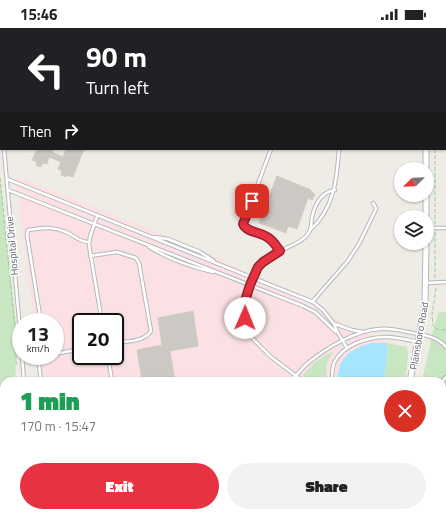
<!DOCTYPE html>
<html lang="en">
<head>
<meta charset="utf-8">
<style>
	:root { --surface:#fff; --page:#f2f2f2; --text:#222; --muted:#767676; --accent:#e73241 }
	body { margin:0; font-family:"Titillium Web",sans-serif; background:var(--page); color:var(--text); height:100vh; display:flex; flex-direction:column; font-size:15px; white-space:nowrap }
	* { box-sizing:border-box; margin:0 }
	p { font-size:13px; color:var(--muted) }
	.icon { flex:none; width:22px; height:22px; fill:none; stroke:currentColor; stroke-width:2; stroke-linecap:round; stroke-linejoin:round }
	.map { position:relative; flex:1; overflow:hidden }
	.side { position:absolute; left:0px; top:349px; width:446px; height:140px; display:flex; flex-direction:column; background:var(--surface); border-radius:12px 12px 0 0; box-shadow:0 1px 3px #0004 }
	.side>* { flex:none }
	.banner { position:absolute; left:0px; top:0px; width:446px; height:122px; box-shadow:0 1px 3px #0004; background:#202124; color:#fff; overflow:hidden }
	.needle { width:26px; rotate:247deg }
	.tools { position:absolute; left:394px; top:134px; display:grid; gap:8px }
	.tools a { display:grid; place-items:center; width:40px; height:40px; border-radius:50%; background:var(--surface); box-shadow:0 1px 3px #0004; font-size:20px }
	.speed { position:absolute; left:12px; top:285px; display:flex; gap:8px; font-size:20px; font-weight:700; text-align:center }
	.speed>* { display:grid; place-content:center; width:52px; height:52px; border-radius:50%; background:var(--surface); box-shadow:0 1px 3px #0004; line-height:1 }
	.speed small { font-size:10px; font-weight:400 }
	.speed .limit { border:2px solid #111; border-radius:6px; background:#fff; color:#111 }
	.pin { position:absolute; display:grid; place-items:center; width:34px; height:34px; color:#fff; margin:-17px; border-radius:8px; box-shadow:0 2px 6px #0006 }
	.me { position:absolute; width:44px; margin:-22px; rotate:1deg; stroke-linejoin:round; filter:drop-shadow(0 0 3px #0008) }
	.turn { display:flex; align-items:center; gap:14px; height:84px; padding:0 20px; font-size:18px }
	.turn .icon { width:52px; height:52px; stroke-width:2.5 }
	.turn b { display:block; font-size:28px; line-height:34px }
	.then { display:flex; align-items:center; height:38px; padding:0 20px; background:#0003; gap:8px; font-size:15px }
	.round { display:grid; place-items:center; flex:none; width:42px; height:42px; border-radius:21px; background:var(--page) }
	.head { display:flex; align-items:center; justify-content:space-between; height:68px; padding:0 20px }
	h1 { font-size:24px; font-weight:800; line-height:30px; color:#1e9e55 }
	.cta { display:flex; gap:8px; margin-top:auto; padding:8px 20px }
	.cta a { flex:1; height:46px; border-radius:24px; background:var(--accent); color:#fff; font-size:16px; font-weight:800; line-height:46px; text-align:center }
	.cta a+a { background:var(--page); color:var(--text) }
	.status { display:flex; justify-content:space-between; align-items:center; height:28px; padding:0 20px; background:var(--surface); direction:ltr }
	.status svg { height:11px; fill:currentColor }
	.map>svg:first-child { display:block }
	.medical { fill:#fbe1e3; fill-rule:evenodd }
	.green { fill:#c7e6c1 }
	.water { fill:#a5e6fe }
	.building { fill:#ccc8c4; stroke:#d3ccc3 }
	.lines { fill:none; stroke-linecap:round; stroke-linejoin:round }
	.service-casing { stroke:#b5b8bb; stroke-width:4.5 }
	.minor-casing { stroke:#b5b8bb; stroke-width:7 }
	.path { stroke:#9ecca3; stroke-width:1; stroke-dasharray:4 2; stroke-linecap:butt }
	.service { stroke:#fff; stroke-width:2.5 }
	.minor { stroke:#fff; stroke-width:5 }
	.route-casing { stroke:#96202a; stroke-width:10 }
	.route { stroke:#e73241; stroke-width:7 }
	.labels { text-anchor:middle; dominant-baseline:central; stroke-width:3; stroke-linejoin:round; paint-order:stroke }
	.street-label { font-size:10px; fill:#5c6165; stroke:#fff }
</style>
</head>
<body>
<div class="status"><b>15:46</b><svg viewBox="0 0 49 12"><path d="M0 12V9h3v3zM5 12V6h3v6zM10 12V3h3v9zM15 12V0h3v12zM26 1h20v11H26zM47 4h2v5h-2z"/></svg></div>
<div class="map">
<svg width="446" height="489" viewBox="0 0 446 489">
	<rect width="100%" height="100%" fill="#efebe5"/>
	<path class="medical" d="M15 148 200 221 345 296 406 321 400 353H42L38 328H55V294H34ZM81 294H115V328H81Z
		M59 485H372L371 489H59Z"/>
	<path class="green" d="M169 0H420V1H171Z
		M0 148 17 306 15 353H4V379H0Z
		M439 284H446V489H392L393 485H442V353H422L434 299Z
		M386 315 407 319 408 329 405 353H384L388 320Z
		M333 323 326 338 327 353H309L303 347 315 334Z
		M0 410H4V485H36L37 489H0Z
		M356 485H375L374 489H356Z"/>
	<path class="water" d="M373 315H386L388 320 384 353H339C337 348 338 345 339 341 343 325 358 318 373 315Z
		M317 485H356V489H320Z"/>
	<path class="building" d="M37 121H53L52 124 63 129 66 121H84L73 149 67 147 66 149 61 147 62 143 58 141 61 134 49 129 47 136 43 135 41 139 36 137 37 134 32 132Z
		M277 148 311 162V164L315 166 312 172 308 170 297 201 288 198 286 205 259 195Z
		M193 283 198 318 170 323 175 353H142L137 322 162 317 158 290Z"/>
	<g class="lines">
		<defs>
			<path id="service" d="M81 1 82 0
				M0 47 1 48
				M445 120H446
				M4 121 21 314
				M271 121 243 196C246 204 260 204 267 209 273 212 276 218 280 223L263 234 258 239 250 257 244 276 245 290 250 308 271 329 303 353
				M7 151 313 274 323 282 334 296 338 305 347 320
				M8 162 303 278 315 284 336 304
				M97 188 90 209 89 217 102 294
				M427 200H446
				M310 202C334 181 337 151 339 121
				M154 209 168 211 200 224 214 233
				M149 219C169 231 191 239 213 244
				M280 223C290 218 306 213 310 202 312 198 311 193 312 189 315 176 321 164 335 162
				M90 228 117 224 136 230 139 235 151 303C144 314 127 313 115 315
				M426 255 446 254
				M312 274 347 234 359 216 376 181 375 178 373 175
				M41 294 27 207 28 202C43 200 52 198 66 204 76 208 78 214 89 214
				M335 296 352 302 363 304
				M55 326 81 321
				M22 328 24 353
				M38 328 41 353
				M108 328 112 353
				M22 330 38 328
				M291 353C297 347 302 340 308 335 326 320 356 302 380 301 391 300 402 303 413 305 425 307 438 309 446 319
				M332 353C332 347 332 340 334 335 343 316 368 309 387 309 397 309 408 312 418 314
				M442 354 446 349
				M42 485 43 489
				M62 485 63 489
				M261 485 262 489
				M310 485 313 489
				M116 489 121 485"/>
			<path id="minor" d="M426 0V1
				M426 141V121
				M426 189V167
				M410 353 425 277 426 215
				M381 489 382 485"/>
		</defs>
		<use href="#service" class="service-casing"/>
		<use href="#minor" class="minor-casing"/>
		<path class="path" d="M436 1V0
			M435 121V196
			M0 150 15 300
			M435 250V204
			M436 260 432 287 433 298 436 301 446 302
			M16 309V335L18 337
			M442 400 446 388
			M427 489V485"/>
		<use href="#service" class="service"/>
		<use href="#minor" class="minor"/>
	</g>
	<g class="lines">
		<defs>
			<path id="route" d="M245 290 244 276 250 257 258 239 263 234 280 223C276 218 273 212 267 209 260 204 246 204 243 196L252 173"/>
		</defs>
		<use href="#route" class="route-casing"/>
		<use href="#route" class="route"/>
	</g>
	<g class="labels">
		<g class="street-label">
			<text transform="translate(12 218) rotate(-95)">Hospital Drive</text>
			<text transform="translate(419 308) rotate(-80)">Plainsboro Road</text>
		</g>
	</g>
</svg>
<div class="tools">
<a><svg class="needle" viewBox="-14 -14 28 28"><path d="M0-13l5 13h-10z" fill="#e53935"/><path d="M0 13l5-13h-10z" fill="#767676"/></svg></a>
<a><svg class="icon" aria-label="layers" viewBox="0 0 24 24"><path d="M12 4l9 5-9 5-9-5zM3 14l9 5 9-5"/></svg></a>
</div>
<div class="speed"><div>13<small>km/h</small></div><div class="limit">20</div></div>
<div class="pin" style="left:252px;top:173px;background:#d93025"><svg class="icon" aria-label="arrive" viewBox="0 0 24 24"><path d="M6 21V4h12l-3 4 3 4H6"/></svg></div>
<svg class="me" style="left:245px;top:290px" viewBox="-20 -20 40 40"><circle r="19" fill="#fff"/><path d="M0-13L10 11 0 6-10 11z" fill="#e73241"/></svg>
<div class="banner">
<div class="turn"><svg class="icon" aria-label="left" viewBox="0 0 24 24"><path d="M17 20v-9H6M10 6l-5 5 5 5"/></svg><div><b>90 m</b>Turn left</div></div>
<div class="then">Then<svg class="icon" aria-label="right" viewBox="0 0 24 24"><path d="M7 20v-9h11M14 6l5 5-5 5"/></svg></div>
</div>
<section class="side">
<div class="head"><div><h1>1 min</h1><p>170 m · 15:47</p></div><a class="round" style="background:#d93025;color:#fff"><svg class="icon" aria-label="close" viewBox="0 0 24 24"><path d="M6 6l12 12M18 6L6 18"/></svg></a></div>
<div class="cta"><a>Exit</a><a>Share</a></div>
</section>
</div>
</body>
</html>
